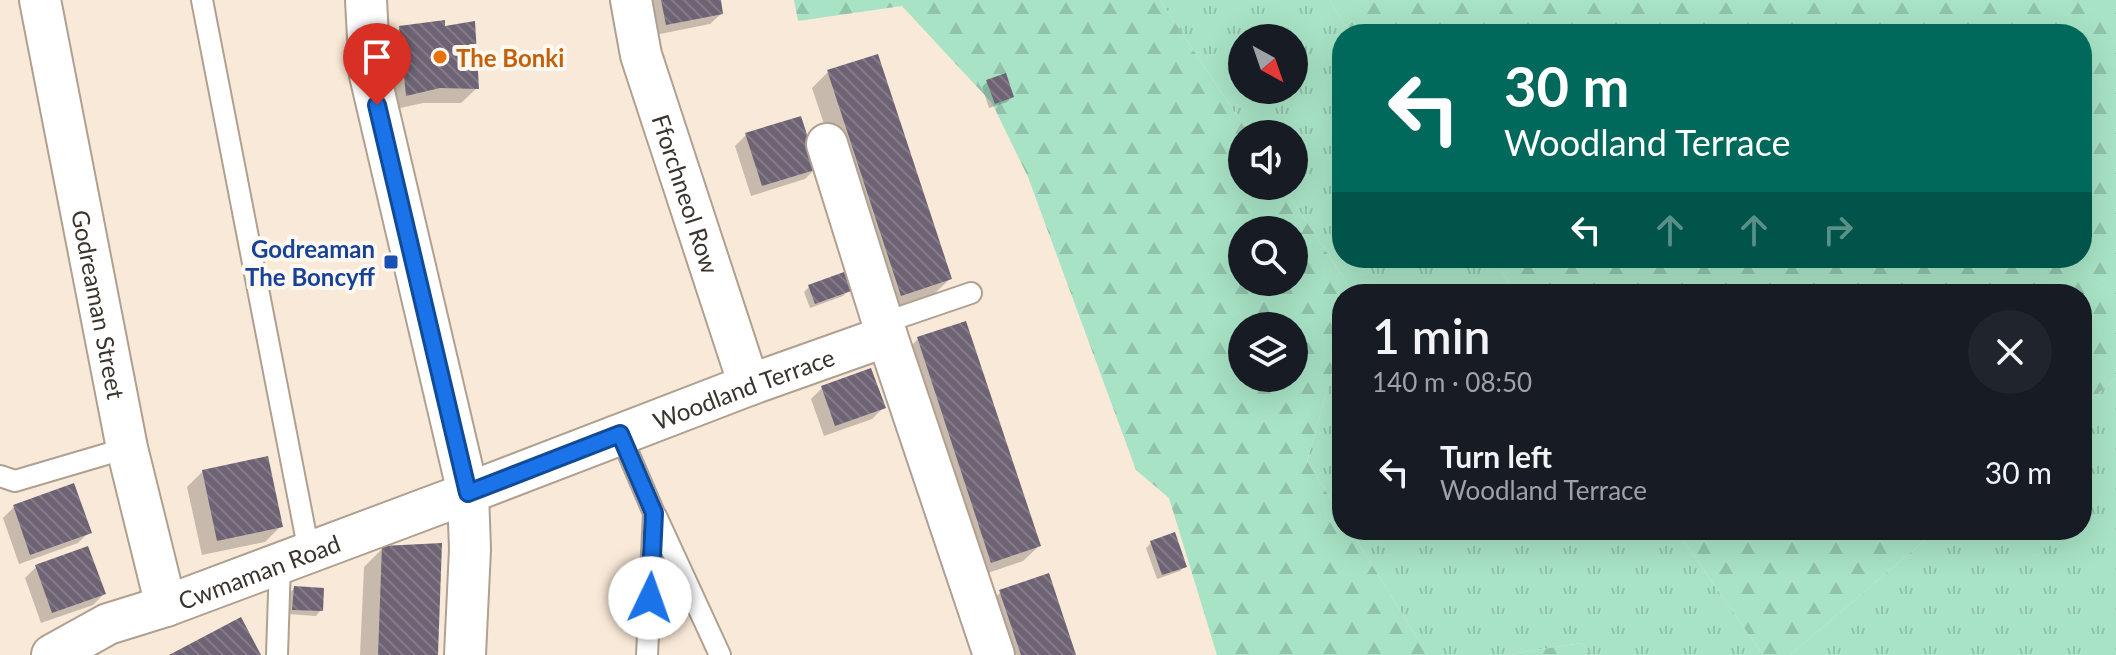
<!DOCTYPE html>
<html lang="en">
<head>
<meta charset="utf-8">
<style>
	:root { --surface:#171b24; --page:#20242c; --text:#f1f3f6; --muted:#9ea1a6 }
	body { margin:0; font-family:Lato,sans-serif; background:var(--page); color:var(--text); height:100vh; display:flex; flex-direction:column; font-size:30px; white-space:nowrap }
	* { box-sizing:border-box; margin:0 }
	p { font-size:26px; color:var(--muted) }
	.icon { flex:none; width:44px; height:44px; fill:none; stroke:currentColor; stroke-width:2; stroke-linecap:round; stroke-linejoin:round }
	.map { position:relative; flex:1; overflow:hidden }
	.side { position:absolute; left:1332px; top:284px; width:760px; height:256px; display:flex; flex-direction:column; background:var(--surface); border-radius:32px; box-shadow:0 8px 32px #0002 }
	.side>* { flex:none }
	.hud { position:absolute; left:1332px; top:24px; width:760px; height:244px; border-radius:32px; box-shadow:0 8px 32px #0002; background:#00695c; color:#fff; overflow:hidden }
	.needle { width:52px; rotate:140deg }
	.tools { position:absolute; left:1228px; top:24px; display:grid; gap:16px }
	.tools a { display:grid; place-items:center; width:80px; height:80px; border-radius:50%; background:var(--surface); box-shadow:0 8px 32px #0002; font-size:40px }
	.pin { position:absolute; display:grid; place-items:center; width:68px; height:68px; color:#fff; margin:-82px -34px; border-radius:50% 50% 50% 0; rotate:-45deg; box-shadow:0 0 8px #0007 }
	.pin .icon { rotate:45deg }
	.me { position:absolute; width:88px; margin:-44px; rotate:3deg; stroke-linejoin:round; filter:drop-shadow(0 0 6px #0008) }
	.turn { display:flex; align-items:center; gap:28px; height:168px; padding:0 40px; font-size:36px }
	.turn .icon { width:104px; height:104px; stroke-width:2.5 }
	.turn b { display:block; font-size:56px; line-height:68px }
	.lanes { display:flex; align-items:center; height:76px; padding:0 40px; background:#0003; justify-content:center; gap:40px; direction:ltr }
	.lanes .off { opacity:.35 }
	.round { display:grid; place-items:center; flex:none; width:84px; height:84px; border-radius:42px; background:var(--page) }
	.summary { display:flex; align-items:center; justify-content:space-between; height:136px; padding:0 40px }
	h1 { font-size:48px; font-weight:600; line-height:60px }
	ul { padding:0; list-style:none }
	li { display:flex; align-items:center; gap:24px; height:104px; padding:0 40px }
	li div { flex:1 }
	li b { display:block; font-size:30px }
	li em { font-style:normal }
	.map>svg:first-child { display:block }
	.grass { fill:url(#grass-tufts); fill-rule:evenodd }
	.forest { fill:url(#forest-firs); fill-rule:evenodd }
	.shadow { fill:#0003 }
	.building { fill:url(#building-back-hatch) }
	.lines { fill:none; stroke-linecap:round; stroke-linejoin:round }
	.lane-casing { stroke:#afa090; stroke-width:24 }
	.street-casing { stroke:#afa090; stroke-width:44 }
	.lane { stroke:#fff; stroke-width:20 }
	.street { stroke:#fff; stroke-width:40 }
	.route-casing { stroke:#114b97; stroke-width:20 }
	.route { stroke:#1a73e8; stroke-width:14 }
	.food-dot { fill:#e8710a; stroke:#fef8f1; stroke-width:3 }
	.transit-dot { fill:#1a4fb4; stroke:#fef8f1; stroke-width:3 }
	.labels { text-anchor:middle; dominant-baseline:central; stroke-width:8; stroke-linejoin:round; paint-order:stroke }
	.food-label { font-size:24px; font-weight:bold; fill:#c56008; stroke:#fef8f1; text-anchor:start }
	.street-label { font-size:24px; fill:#3a342e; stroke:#fef8f1 }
	.transit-label { font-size:24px; font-weight:bold; fill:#164399; stroke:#fef8f1; text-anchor:end }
</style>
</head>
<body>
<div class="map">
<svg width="2116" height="655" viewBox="0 0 2116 655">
	<defs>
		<pattern id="grass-tufts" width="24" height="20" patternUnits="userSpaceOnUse" patternTransform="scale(2)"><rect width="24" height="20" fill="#a8e3c5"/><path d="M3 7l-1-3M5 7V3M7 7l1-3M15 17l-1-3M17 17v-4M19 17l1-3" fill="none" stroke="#91c3aa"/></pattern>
		<pattern id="forest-firs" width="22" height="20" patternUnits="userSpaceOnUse" patternTransform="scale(2)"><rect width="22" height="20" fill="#a8e3c5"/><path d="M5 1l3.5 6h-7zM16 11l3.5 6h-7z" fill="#91c3aa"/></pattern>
		<pattern id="building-back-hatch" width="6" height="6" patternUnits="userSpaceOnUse" patternTransform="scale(2)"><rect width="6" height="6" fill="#6d6374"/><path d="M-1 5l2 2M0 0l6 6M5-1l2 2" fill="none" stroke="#837b87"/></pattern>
	</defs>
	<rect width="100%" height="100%" fill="#f9e9d8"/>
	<path class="grass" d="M1160 0H1329L1351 34H1342V258H1493L1516 294H1354L1283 186H1294V134H1249ZM1242 38H1294V90H1242Z
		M1342 338V517L1307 461Z
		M2116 378V655H1790L1937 530H2082V407Z
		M1350 530H1676L1763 655H1592L1581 643 1504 655H1428Z"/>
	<path class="forest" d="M794 0H1160L1249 134H1242V186H1283L1354 294H1342V338L1307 461 1342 517V530H1350L1428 655H1217L1169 498 1136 470 1028 177 992 103 902 6 798 21ZM1242 230H1294V282H1242ZM1242 326H1294V378H1242Z
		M1329 0H2116V378L2082 407V294H1516L1493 258H2082V34H1351Z
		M1676 530H1937L1790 655H1763Z
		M1581 643 1592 655H1504Z"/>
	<path class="shadow" d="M649 0H719L721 14 710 24 655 35Z
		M400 28H443L477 88 461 103H423L391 110 385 43Z
		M876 56 950 279 934 294 886 310 812 88 828 72Z
		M987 82 1012 97 1007 102 989 108 982 87Z
		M746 135 816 168 805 179 751 196 735 146Z
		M809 287 848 291 843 296 810 308 804 292Z
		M965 324 1039 546 1023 561 976 577 902 355 918 339Z
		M822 388 883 408 872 419 824 436 811 399Z
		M203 471 281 526 265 542 202 555 187 487Z
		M14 507 89 532 78 543 19 564 3 518Z
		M1151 543 1185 566 1180 571 1157 579 1146 548Z
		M383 548 436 655H360L364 567Z
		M36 567 104 594 93 605 41 623 25 578Z
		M294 588 321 610 316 616 288 614 289 594Z
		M1001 592 1074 655H996L981 611Z"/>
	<path class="building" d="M661 0H721L723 14 666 25Z
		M445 20V26L475 21 479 89 440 88 406 96 399 26Z
		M878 54 952 279 901 296 827 70Z
		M1006 73 1014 97 995 104 986 80Z
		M801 116 818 169 762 186 745 133Z
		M844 272 851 291 815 304 808 285Z
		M966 321 1041 546 991 563 917 337Z
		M871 368 886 408 835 426 821 386Z
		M268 456 283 527 217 541 202 470Z
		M74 483 92 533 30 555 13 505Z
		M1175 532 1187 567 1162 575 1150 541Z
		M442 543 438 655H378L382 546Z
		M88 546 106 594 52 613 35 565Z
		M1049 573 1076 655H1021L999 590Z
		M294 586 324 588 323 611 292 610Z
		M241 617 261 655H169Z"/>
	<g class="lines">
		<defs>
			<path id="lane" d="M202 0 309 552
				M883 323 971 293
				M620 434 654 513 647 655
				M0 476 15 481 127 448
				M656 516 720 655
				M277 655 280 563"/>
			<g id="street">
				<path id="s1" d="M40 0 127 448 166 606"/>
				<path d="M366 0 370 75 468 493 470 549 465 655"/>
				<path id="s2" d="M631 0 641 55 749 385"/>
				<path d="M827 144 887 336 994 655"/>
				<path id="s3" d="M52 655 108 624 166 606 468 493 749 385 887 336"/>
			</g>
		</defs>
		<use href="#lane" class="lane-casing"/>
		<use href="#street" class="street-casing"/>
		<use href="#lane" class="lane"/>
		<use href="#street" class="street"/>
	</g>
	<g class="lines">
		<defs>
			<path id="route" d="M377 105 468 493 620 434 654 513 650 598"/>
		</defs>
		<use href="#route" class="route-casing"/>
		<use href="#route" class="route"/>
	</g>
	<circle class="food-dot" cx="440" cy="57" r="8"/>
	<rect class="transit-dot" x="383" y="254" width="16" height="16" rx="4"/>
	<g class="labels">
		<g class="food-label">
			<text x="456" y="57">The Bonki</text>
		</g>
		<g class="street-label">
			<text stroke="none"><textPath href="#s2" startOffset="202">Fforchneol Row</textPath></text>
			<text stroke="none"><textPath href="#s1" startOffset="310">Godreaman Street</textPath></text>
			<text stroke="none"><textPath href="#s3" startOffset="742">Woodland Terrace</textPath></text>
			<text stroke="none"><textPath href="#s3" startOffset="224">Cwmaman Road</textPath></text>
		</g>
		<g class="transit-label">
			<text x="375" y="248">Godreaman<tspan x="375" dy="28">The Boncyff</tspan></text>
		</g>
	</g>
</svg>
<div class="tools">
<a><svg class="needle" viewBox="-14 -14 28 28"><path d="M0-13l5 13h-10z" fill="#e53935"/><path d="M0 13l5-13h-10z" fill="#9ea1a6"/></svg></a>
<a><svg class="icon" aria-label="sound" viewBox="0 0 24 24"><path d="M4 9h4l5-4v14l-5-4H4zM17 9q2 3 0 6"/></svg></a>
<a><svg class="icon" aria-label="search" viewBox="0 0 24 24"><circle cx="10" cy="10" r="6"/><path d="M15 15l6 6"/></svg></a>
<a><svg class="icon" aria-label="layers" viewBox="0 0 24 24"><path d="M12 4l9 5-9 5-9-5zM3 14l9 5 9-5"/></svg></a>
</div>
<div class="pin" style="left:377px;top:105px;background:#d93025"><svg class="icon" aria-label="arrive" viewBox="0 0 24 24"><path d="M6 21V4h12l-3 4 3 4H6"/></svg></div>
<svg class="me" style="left:650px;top:598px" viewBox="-20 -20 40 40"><circle r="19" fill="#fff"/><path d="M0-13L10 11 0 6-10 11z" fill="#1a73e8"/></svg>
<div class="hud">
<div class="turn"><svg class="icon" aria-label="left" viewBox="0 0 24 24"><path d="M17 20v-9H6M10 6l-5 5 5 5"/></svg><div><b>30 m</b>Woodland Terrace</div></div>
<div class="lanes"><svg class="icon" aria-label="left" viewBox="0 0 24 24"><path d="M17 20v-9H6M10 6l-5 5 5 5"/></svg><svg class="icon off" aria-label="ahead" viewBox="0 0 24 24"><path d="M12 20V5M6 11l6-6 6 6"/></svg><svg class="icon off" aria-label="ahead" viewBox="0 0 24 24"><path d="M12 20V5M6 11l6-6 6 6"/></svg><svg class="icon off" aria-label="right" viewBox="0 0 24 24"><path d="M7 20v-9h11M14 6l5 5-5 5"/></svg></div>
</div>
<section class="side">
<div class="summary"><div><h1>1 min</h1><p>140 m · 08:50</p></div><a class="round"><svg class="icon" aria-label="close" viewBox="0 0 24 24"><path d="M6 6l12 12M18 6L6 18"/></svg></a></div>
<ul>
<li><svg class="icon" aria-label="left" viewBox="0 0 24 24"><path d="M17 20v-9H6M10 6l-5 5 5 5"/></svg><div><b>Turn left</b><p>Woodland Terrace</p></div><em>30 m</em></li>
</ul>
</section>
</div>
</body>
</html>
